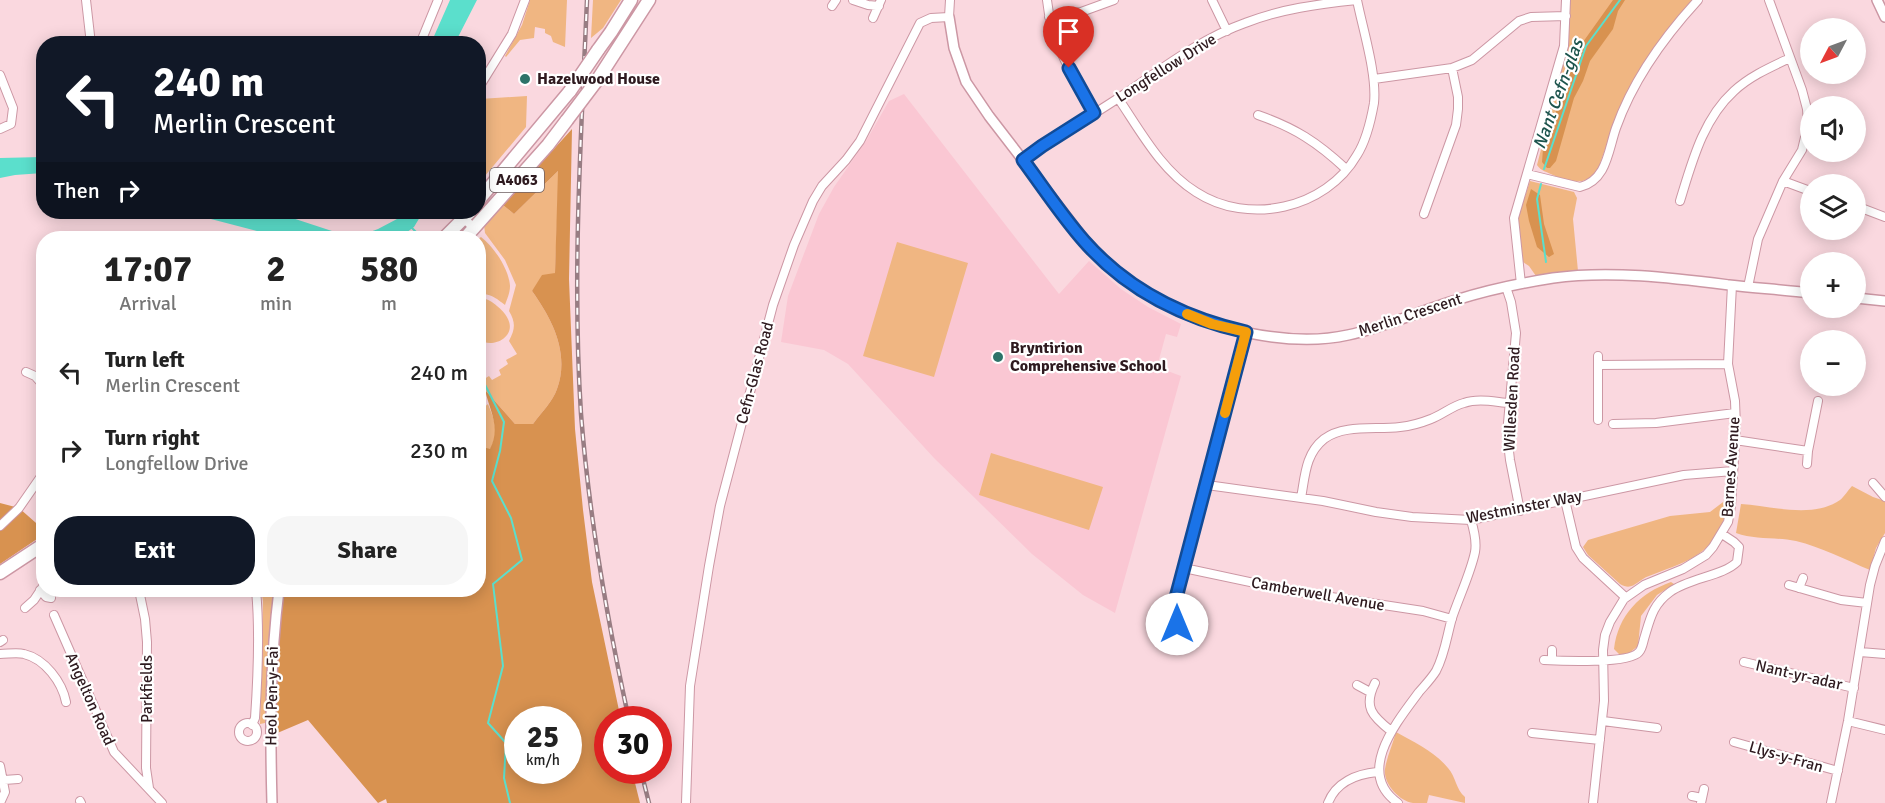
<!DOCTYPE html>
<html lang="en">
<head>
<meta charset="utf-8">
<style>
	:root { --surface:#fff; --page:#f6f6f6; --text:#222; --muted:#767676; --accent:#111827 }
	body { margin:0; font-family:Signika,sans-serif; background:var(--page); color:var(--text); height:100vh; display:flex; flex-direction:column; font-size:22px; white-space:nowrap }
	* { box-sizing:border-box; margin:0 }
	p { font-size:20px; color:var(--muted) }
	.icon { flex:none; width:33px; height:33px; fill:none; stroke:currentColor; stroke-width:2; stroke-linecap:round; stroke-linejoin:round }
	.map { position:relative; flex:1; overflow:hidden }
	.panel { position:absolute; left:36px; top:231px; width:450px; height:366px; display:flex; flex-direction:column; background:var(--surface); border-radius:24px; box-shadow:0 3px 15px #0003 }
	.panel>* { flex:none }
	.hud { position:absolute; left:36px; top:36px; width:450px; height:183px; border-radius:24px; box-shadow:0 3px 15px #0003; background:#111827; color:#fff; overflow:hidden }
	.needle { width:39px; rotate:229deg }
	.controls { position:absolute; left:1800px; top:18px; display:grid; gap:12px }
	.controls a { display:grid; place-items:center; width:66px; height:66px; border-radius:50%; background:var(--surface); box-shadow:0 3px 15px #0003; font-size:30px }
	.speed { position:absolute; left:504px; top:706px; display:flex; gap:12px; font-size:30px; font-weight:700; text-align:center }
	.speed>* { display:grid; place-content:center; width:78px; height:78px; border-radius:50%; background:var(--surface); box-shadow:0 3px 15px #0003; line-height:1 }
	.speed small { font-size:15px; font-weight:400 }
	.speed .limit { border:9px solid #d22; background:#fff; color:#111 }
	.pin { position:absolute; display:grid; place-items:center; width:51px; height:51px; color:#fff; margin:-62px -26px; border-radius:50% 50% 50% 0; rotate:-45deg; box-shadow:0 0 6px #0007 }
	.pin .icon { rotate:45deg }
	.me { position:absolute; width:66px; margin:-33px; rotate:0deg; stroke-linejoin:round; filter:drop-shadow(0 0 4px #0008) }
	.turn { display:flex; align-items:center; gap:21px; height:126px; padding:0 18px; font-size:27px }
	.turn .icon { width:78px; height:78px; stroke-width:2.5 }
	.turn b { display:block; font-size:42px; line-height:51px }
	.then { display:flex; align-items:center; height:57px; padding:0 18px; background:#0003; gap:12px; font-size:22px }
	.eta { display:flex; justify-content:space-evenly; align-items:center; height:102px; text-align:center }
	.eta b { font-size:36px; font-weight:700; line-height:42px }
	.primary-button { display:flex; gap:12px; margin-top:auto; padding:12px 18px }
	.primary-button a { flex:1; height:69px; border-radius:24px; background:var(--accent); color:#fff; font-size:24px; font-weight:700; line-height:69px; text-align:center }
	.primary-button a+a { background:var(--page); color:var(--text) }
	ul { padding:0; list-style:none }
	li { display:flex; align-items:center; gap:18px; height:78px; padding:0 18px }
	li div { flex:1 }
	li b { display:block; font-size:22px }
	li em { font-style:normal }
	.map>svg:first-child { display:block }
	.built { fill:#fac7d3 }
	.green { fill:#f0b682 }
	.forest { fill:#d89250; fill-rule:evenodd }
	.water { fill:#5bdfcc }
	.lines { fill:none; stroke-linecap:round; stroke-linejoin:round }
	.stream { stroke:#5bdfcc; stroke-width:2 }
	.minor-casing { stroke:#cc97a4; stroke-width:10 }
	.tertiary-casing { stroke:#cc97a4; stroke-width:12 }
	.primary-casing { stroke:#cc97a4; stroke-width:15 }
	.minor { stroke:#fff; stroke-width:8 }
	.tertiary { stroke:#fff; stroke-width:9 }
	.primary { stroke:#fff; stroke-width:12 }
	.rail-casing { stroke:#987d83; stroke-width:4.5 }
	.rail { stroke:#fff; stroke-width:2; stroke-dasharray:7; stroke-linecap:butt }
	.primary-bridge-casing { stroke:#cc97a4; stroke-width:15; stroke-linecap:butt }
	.primary-bridge { stroke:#fff; stroke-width:12 }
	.route-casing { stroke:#114b97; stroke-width:15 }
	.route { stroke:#1a73e8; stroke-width:10 }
	.slow { stroke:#f59e0b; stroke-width:10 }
	.poi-dot { fill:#2d7369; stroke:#fff; stroke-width:2 }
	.labels { text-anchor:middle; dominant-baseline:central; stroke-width:4.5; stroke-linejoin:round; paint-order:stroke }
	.shield { fill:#fff; stroke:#6d5f62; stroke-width:1.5 }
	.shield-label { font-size:15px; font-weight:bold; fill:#2e1a1f }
	.street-label { font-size:16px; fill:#2e1a1f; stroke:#fff }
	.poi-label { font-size:16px; font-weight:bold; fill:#2e1a1f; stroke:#fff; text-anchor:start }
	.water-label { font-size:18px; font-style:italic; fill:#1d544d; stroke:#fff }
</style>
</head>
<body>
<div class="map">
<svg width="1885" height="803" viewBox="0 0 1885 803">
	<rect width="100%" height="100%" fill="#fad8df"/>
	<path class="built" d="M904 94 1059 294 1089 261 1121 289 1148 307 1181 324 1177 337 1166 334 1157 367 1181 376 1115 613 1083 595 1032 554 934 458 848 364 824 350 781 342 788 296 819 214 834 187 866 141 889 101Z"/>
	<path class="green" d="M530 0H567L565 47 553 42 551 36 545 33V29L535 27 534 38 520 40 506 57 505 56 522 25Z
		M593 0H621L603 28 591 38Z
		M1570 0H1694C1648 49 1619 106 1598 170 1586 186 1570 183 1553 175 1547 172 1541 171 1537 165L1567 48Z
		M527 96 526 127 479 183 480 99Z
		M559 170 555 273 532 291C552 319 570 353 557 389 553 401 541 413 533 424H515L485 390 481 381 489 376 492 380 501 375 499 370 508 364 506 360 517 354 509 341C515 329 516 323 509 311L516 285 505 260 485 233 484 225 503 205 514 214Z
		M1530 181 1574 192 1577 198 1573 219 1578 271 1536 276 1529 266 1523 262 1517 221Z
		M481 237C494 247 509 269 510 286 510 293 507 299 505 305 497 299 489 292 479 295L478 239Z
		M897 242 968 263 934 377 863 356Z
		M480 299C487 298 492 302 497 306 529 332 493 352 479 339L478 301Z
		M478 403 483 408 488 404C495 421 499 432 490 450L479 446Z
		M991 453 1103 487 1089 530 979 495Z
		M1852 486 1873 497 1885 501V533L1876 548 1870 570C1846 560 1821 547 1796 541 1776 537 1755 540 1736 533L1741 504C1771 506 1813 519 1840 500 1844 497 1848 490 1852 486Z
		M1727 499C1729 507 1725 515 1723 522 1709 558 1681 563 1649 576 1637 580 1633 592 1620 584L1588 555 1583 547 1588 540 1670 516 1710 512Z
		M1671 582 1674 584 1657 595 1641 616 1638 646 1628 654H1619L1614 649C1618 615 1640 593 1671 582Z
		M261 590H274L265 723 260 724 263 601Z
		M1396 732C1414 742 1435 752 1448 768 1456 777 1456 790 1465 797V803L1429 795 1427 803C1423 803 1417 803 1413 803 1399 801 1383 783 1385 769 1387 756 1393 744 1396 732Z"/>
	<path class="forest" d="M1613 0H1625L1618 11 1613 29 1590 61 1583 81 1574 98 1556 161 1550 168H1547L1542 162 1543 149 1573 61 1583 42Z
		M572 129 569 279 575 429 583 510 592 582 621 720H608V771H632L640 803H387L386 799 378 803 308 720 275 734 278 652 283 590H478L479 446 490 449C501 427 490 412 485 390L515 424H533C541 413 553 401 557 389 570 353 552 319 532 291L542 275 555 273 558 171 514 214 503 205ZM518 720H568V771H518Z
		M1531 189 1540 195 1544 224 1554 254 1549 257 1537 247 1529 221 1526 205Z
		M0 503 19 508 44 530 43 535 0 564Z"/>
	<path class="water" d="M450 0H477L455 43H431Z
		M43 157V173L15 175 0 178V158Z
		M184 212H274L335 232H370L378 229 397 219 404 212H423L414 227 399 238H284Z"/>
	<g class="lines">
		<path class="stream" d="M1544 169 1586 46 1620 0
			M1541 184 1537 199 1546 262
			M411 227 420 236
			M478 371 504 422 500 451 492 481 511 518 522 560 493 584 503 666 488 723 506 743 504 778 510 803"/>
		<defs>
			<path id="minor" d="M86 0 91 44
				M853 0 868 5 879 6
				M1047 0C1051 42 1073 77 1094 113
				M1212 0 1227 31
				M832 6 836 0
				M1049 17 1081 12 1114 0
				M873 18 881 0
				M176 44 198 42V44
				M420 44 438 0
				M0 75 13 108 11 124 0 129
				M1374 79 1452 68 1472 60 1519 21 1531 17 1566 16
				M478 89 512 34 525 0
				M1118 98C1141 132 1161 170 1196 192 1248 226 1326 209 1357 155 1366 141 1371 120 1374 103 1377 74 1363 30 1357 0
				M1258 115C1295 128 1317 142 1346 169
				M1023 160C1055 137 1090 117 1123 95 1162 69 1200 39 1245 23 1280 9 1319 4 1357 0
				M1527 174 1580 187C1607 180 1608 151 1616 128 1633 80 1664 37 1698 0
				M1783 181 1810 191
				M1680 201C1692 162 1703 119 1734 91 1750 76 1771 67 1790 58
				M1856 206 1885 217
				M339 212 357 213 365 212
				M457 212 475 229
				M1424 214 1456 125 1458 109V97L1452 68
				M1521 284 1514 218 1564 46 1566 0
				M1506 287 1511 302 1516 333 1507 434 1510 460 1520 511
				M1748 287 1758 239 1783 181 1802 150 1808 125 1807 109 1802 90 1769 0
				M1598 356V365
				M26 372 35 376 44 386
				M1598 420V365L1728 364
				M1613 424 1656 423 1735 413
				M1735 440 1808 451 1818 401
				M1807 464 1808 451
				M1873 483 1885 497
				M1207 485 1323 501 1376 512 1412 517 1471 520 1684 475 1733 471
				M1301 498C1305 477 1305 454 1324 439 1344 424 1375 430 1400 427 1410 426 1421 423 1431 419 1442 415 1452 406 1464 403 1478 398 1495 402 1510 403
				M1565 500 1576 547 1583 558 1623 595 1624 599
				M0 526 19 508 44 472
				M1184 568 1292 591 1423 611 1452 619
				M1789 585 1841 600 1867 603
				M1799 588 1803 578
				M40 590 46 597 51 598
				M139 590 145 619 147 642 146 768 149 788
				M25 608 34 600 44 585
				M1173 610 1166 611 1163 616V623L1169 627 1177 624C1180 618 1178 614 1173 610L1246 332
				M54 615 114 752 162 803
				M0 642 3 640
				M1552 650V660
				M1860 652 1885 654
				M0 654C8 654 17 652 24 654 45 659 62 682 66 702
				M1544 660C1561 661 1630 664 1639 652 1642 649 1643 643 1644 639 1650 620 1652 605 1670 592 1689 578 1723 576 1737 562L1739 547 1734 542 1722 534
				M1744 662 1854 688
				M1375 683C1363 707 1372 716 1391 731
				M1357 685 1370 692
				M1603 721 1657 728
				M1848 721 1885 730
				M239 732a9 9 0 1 1 18 0a9 9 0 1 1-18 0Z
				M252 725 255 718C258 675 260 632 256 590
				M1532 733 1600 740
				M1734 742 1838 771
				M0 766 5 792 0 803
				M4 780 18 779
				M1692 796 1702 798
				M80 801 81 803
				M686 803 690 686 709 566 720 506 773 305 794 245 813 201 822 186 846 160 860 141 920 23 931 18 949 17 950 0
				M1328 803C1336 782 1357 774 1377 772
				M1398 803C1355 773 1396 723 1419 692 1425 685 1431 679 1436 671 1445 654 1447 635 1452 618 1459 597 1471 572 1475 552 1477 541 1474 530 1471 520
				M1593 803 1604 701 1603 650 1605 635 1610 622 1624 599 1644 585 1683 569 1706 555 1713 547 1728 522 1731 506 1736 427 1735 401 1728 364 1732 285
				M1701 803 1704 789
				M1831 803 1848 721 1870 585 1875 566 1885 541"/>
			<path id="tertiary" d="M1877 0 1885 17
				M949 17 954 48 966 82 989 116 1086 242C1107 264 1130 284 1156 299 1207 329 1290 348 1348 335 1385 327 1420 311 1456 300 1488 290 1521 283 1553 278 1610 270 1673 278 1729 285 1756 288 1784 290 1810 293
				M1856 298 1885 301
				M272 803C270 731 270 661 279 590"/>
			<path id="primary" d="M598 50 611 32 631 0
				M598 79 649 0
				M478 201 570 91
				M444 238 470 212
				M465 238 548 145 567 120
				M0 573 44 544"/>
		</defs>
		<use href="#minor" class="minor-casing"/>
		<use href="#tertiary" class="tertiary-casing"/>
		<use href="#primary" class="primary-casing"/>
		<use href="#minor" class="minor"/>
		<use href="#tertiary" class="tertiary"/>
		<use href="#primary" class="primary"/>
		<defs>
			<path id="rail" d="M587 0C581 138 572 276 581 414 589 517 607 619 629 720
				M641 771 649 803"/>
		</defs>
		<use href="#rail" class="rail-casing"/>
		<use href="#rail" class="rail"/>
		<defs>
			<path id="primary-bridge" d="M570 91 598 50
				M567 120 598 79"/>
		</defs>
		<use href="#primary-bridge" class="primary-bridge-casing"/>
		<use href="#primary-bridge" class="primary-bridge"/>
	</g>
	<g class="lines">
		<defs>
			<path id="route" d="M1069 68 1094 113 1042 146 1023 160C1043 187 1062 216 1084 241 1127 290 1184 318 1246 332L1173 609 1179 617 1177 624"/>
		</defs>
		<use href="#route" class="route-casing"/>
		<use href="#route" class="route"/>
		<path class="slow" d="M1187 314 1212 324 1246 332 1225 413"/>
	</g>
	<g class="poi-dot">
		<circle cx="525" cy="79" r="6"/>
		<circle cx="998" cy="357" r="6"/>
	</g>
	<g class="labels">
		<rect class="shield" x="490" y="168" width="54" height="24" rx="4.5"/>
		<g class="shield-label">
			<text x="517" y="180">A4063</text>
		</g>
		<g class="street-label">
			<text transform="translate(1166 68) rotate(-32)">Longfellow Drive</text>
			<text transform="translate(1410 315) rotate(-18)">Merlin Crescent</text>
			<text transform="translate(755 373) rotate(-75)">Cefn-Glas Road</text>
			<text transform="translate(1512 399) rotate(-87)">Willesden Road</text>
			<text transform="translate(1731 467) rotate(-86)">Barnes Avenue</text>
			<text transform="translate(1524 507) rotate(-11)">Westminster Way</text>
			<text transform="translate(1318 594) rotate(10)">Camberwell Avenue</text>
			<text transform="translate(1799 675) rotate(13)">Nant-yr-adar</text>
			<text transform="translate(147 689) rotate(-90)">Parkfields</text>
			<text transform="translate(272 696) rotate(-89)">Heol Pen-y-Fai</text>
			<text transform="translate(90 699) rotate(66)">Angelton Road</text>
			<text transform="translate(1786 757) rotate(16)">Llys-y-Fran</text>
		</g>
		<g class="poi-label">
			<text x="537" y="79">Hazelwood House</text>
			<text x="1010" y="348">Bryntirion<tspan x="1010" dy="18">Comprehensive School</tspan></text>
		</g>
		<g class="water-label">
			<text transform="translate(1558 94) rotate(-70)">Nant Cefn-glas</text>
		</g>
	</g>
</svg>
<div class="controls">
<a><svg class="needle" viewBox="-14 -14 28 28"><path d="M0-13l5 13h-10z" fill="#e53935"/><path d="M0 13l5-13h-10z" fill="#767676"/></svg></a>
<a><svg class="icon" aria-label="sound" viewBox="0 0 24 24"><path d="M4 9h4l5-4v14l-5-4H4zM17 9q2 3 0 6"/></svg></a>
<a><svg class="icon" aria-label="layers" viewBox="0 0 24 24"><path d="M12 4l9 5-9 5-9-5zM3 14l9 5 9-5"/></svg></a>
<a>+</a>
<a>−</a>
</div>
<div class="speed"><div>25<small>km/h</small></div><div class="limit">30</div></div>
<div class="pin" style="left:1069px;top:68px;background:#d93025"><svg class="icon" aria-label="arrive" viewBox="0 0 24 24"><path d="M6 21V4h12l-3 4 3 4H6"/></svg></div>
<svg class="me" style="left:1177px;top:624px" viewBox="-20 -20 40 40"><circle r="19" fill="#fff"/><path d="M0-13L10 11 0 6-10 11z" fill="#1a73e8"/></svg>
<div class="hud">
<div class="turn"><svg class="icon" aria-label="left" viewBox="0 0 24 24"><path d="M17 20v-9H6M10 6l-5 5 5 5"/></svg><div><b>240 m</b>Merlin Crescent</div></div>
<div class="then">Then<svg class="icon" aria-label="right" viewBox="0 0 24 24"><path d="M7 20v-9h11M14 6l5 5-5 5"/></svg></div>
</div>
<section class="panel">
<div class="eta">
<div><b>17:07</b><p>Arrival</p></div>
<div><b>2</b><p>min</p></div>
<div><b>580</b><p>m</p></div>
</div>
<ul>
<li><svg class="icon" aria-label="left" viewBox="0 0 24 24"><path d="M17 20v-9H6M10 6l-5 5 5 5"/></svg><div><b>Turn left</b><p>Merlin Crescent</p></div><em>240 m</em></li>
<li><svg class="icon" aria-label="right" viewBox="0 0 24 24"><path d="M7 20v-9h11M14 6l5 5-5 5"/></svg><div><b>Turn right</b><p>Longfellow Drive</p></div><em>230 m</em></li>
</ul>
<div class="primary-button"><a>Exit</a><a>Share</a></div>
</section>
</div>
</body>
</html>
